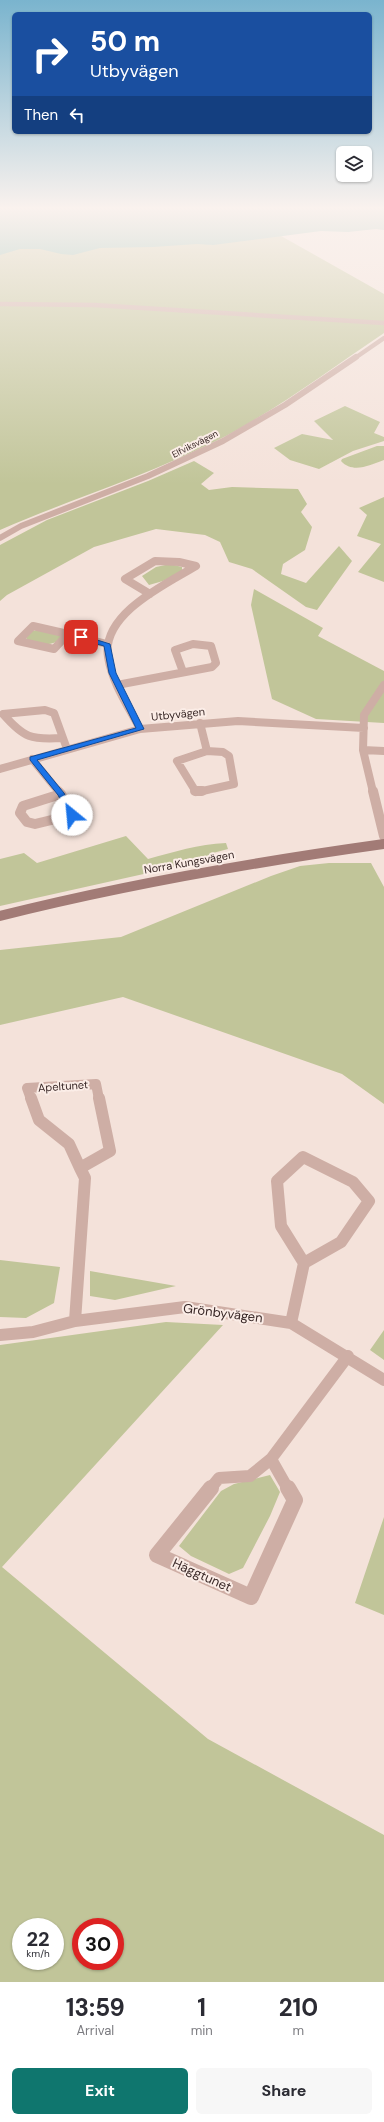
<!DOCTYPE html>
<html lang="en">
<head>
<meta charset="utf-8">
<style>
	:root { --surface:#fff; --page:#f7f7f7; --text:#2b2b33; --muted:#7c7c81; --accent:#0f766e }
	body { margin:0; font-family:"DM Sans",sans-serif; background:var(--page); color:var(--text); height:100vh; display:flex; flex-direction:column; font-size:15px; white-space:nowrap }
	* { box-sizing:border-box; margin:0 }
	p { font-size:13px; color:var(--muted) }
	.icon { flex:none; width:22px; height:22px; fill:none; stroke:currentColor; stroke-width:2; stroke-linecap:round; stroke-linejoin:round }
	.map { position:relative; height:1982px; overflow:hidden }
	.side { display:flex; flex-direction:column; background:var(--surface); flex:1 }
	.side>* { flex:none }
	.banner { position:absolute; left:12px; top:12px; width:360px; height:122px; border-radius:6px; box-shadow:0 1px 3px #0004; background:#1a4fa0; color:#fff; overflow:hidden }
	.fabs { position:absolute; left:336px; top:146px; display:grid; gap:8px }
	.fabs a { display:grid; place-items:center; width:36px; height:36px; border-radius:6px; background:var(--surface); box-shadow:0 1px 3px #0004; font-size:20px }
	.speed { position:absolute; left:12px; top:1918px; display:flex; gap:8px; font-size:20px; font-weight:700; text-align:center }
	.speed>* { display:grid; place-content:center; width:52px; height:52px; border-radius:50%; background:var(--surface); box-shadow:0 1px 3px #0004; line-height:1 }
	.speed small { font-size:10px; font-weight:400 }
	.speed .limit { border:6px solid #d22; background:#fff; color:#111 }
	.pin { position:absolute; display:grid; place-items:center; width:34px; height:34px; color:#fff; margin:-17px; border-radius:8px; box-shadow:0 2px 6px #0006 }
	.me { position:absolute; width:44px; margin:-22px; rotate:332deg; stroke-linejoin:round; filter:drop-shadow(0 0 3px #0008) }
	.turn { display:flex; align-items:center; gap:14px; height:84px; padding:0 12px; font-size:18px }
	.turn .icon { width:52px; height:52px; stroke-width:2.5 }
	.turn b { display:block; font-size:28px; line-height:34px }
	.then { display:flex; align-items:center; height:38px; padding:0 12px; background:#0003; gap:8px; font-size:15px }
	.eta { display:flex; justify-content:space-evenly; align-items:center; height:68px; text-align:center }
	.eta b { font-size:24px; font-weight:700; line-height:28px }
	.button { display:flex; gap:8px; margin-top:auto; padding:8px 12px }
	.button a { flex:1; height:46px; border-radius:6px; background:var(--accent); color:#fff; font-size:16px; font-weight:700; line-height:46px; text-align:center }
	.button a+a { background:var(--page); color:var(--text) }
	.map>svg:first-child { display:block }
	.green { fill:#c1c599; fill-rule:evenodd }
	.water { fill:#76b5a8 }
	.lines { fill:none; stroke-linecap:round; stroke-linejoin:round }
	.minor-far4 { stroke:#ceaea5; stroke-width:4.5 }
	.minor-far3 { stroke:#ceaea5; stroke-width:8 }
	.minor-far2 { stroke:#ceaea5; stroke-width:10 }
	.minor-far1 { stroke:#ceaea5; stroke-width:12 }
	.minor { stroke:#ceaea5; stroke-width:16 }
	.tertiary-far1 { stroke:#ceaea5; stroke-width:4.5 }
	.tertiary { stroke:#ceaea5; stroke-width:6 }
	.secondary { stroke:#a27b76; stroke-width:10 }
	.route { fill:#1a73e8; stroke:#114b97 }
	.labels { text-anchor:middle; dominant-baseline:central; stroke-width:4; stroke-linejoin:round; paint-order:stroke }
	.far-street-label { font-size:9px; fill:#392827; stroke:#fbede7 }
	.street-label { font-size:11px; fill:#392827; stroke:#fbede7 }
	.near-street-label { font-size:13px; fill:#392827; stroke:#fbede7 }
</style>
</head>
<body>
<div class="map">
<svg width="384" height="1982" viewBox="0 0 384 1982">
	<rect width="100%" height="100%" fill="#f4e2da"/>
	<path class="green" d="M228 206 384 294V333C329 370 274 412 216 441 146 476 71 499 0 530V217Z
		M345 406 380 422 374 433 384 437V441L353 451 319 469 290 460 274 448 302 434 333 440 314 421Z
		M377 446H384V460C370 465 353 474 341 461L342 459Z
		M194 461 214 473 201 484 209 490 232 487 298 489 307 504 301 512 312 527 305 550 283 564 281 574 306 583 339 546 352 561 317 610 306 607 252 569 229 562 220 542 205 535 156 529 94 547 7 595 0 601V545L47 520 148 481Z
		M384 497V582L358 572 381 544 357 536 367 515 359 508Z
		M170 564 182 567V572L163 581 149 585 142 576 156 567Z
		M254 589 323 628 318 636 384 671V723L316 719 272 699 251 605Z
		M38 630 60 634 61 638C51 648 41 643 28 641L26 638 31 631Z
		M126 836 148 859C174 852 198 844 226 843L228 849 213 853 202 861 0 906V859L24 853 37 863Z
		M329 863H371L384 887V1104L342 1074 123 997 0 1025V950L121 937 271 876 300 866Z
		M0 1260 60 1267 54 1303 26 1318 0 1317Z
		M90 1271 176 1286 115 1300 90 1296Z
		M166 1322 223 1325 2 1567 208 1739 384 1835V1982H0V1345ZM21 1927H55V1961H21ZM81 1927H115V1961H81Z
		M384 1330V1360L370 1350Z
		M270 1475 280 1492 270 1516 243 1568 229 1574 191 1556 179 1546 221 1491 234 1484Z
		M384 1517V1615L355 1603Z"/>
	<path class="water" d="M0 206H384V230L376 229 348 232 321 231 213 245 197 244 153 247 100 248 73 255 61 254 40 249H20L0 255Z"/>
	<g class="lines">
		<path class="minor-far4" d="M0 304 94 305 384 323"/>
		<path class="minor-far3" d="M33 626 68 634 54 649 18 641Z
			M68 634 107 644
			M117 685 212 667 216 663 211 646 193 644 175 650 183 672
			M200 723 207 751
			M140 729C128 706 112 683 108 657 101 614 166 584 196 566L179 562 155 561 125 579 150 594
			M62 738C31 740 24 738 3 714L45 710 54 713 67 749
			M363 750 384 751
			M32 759 59 792
			M0 769 140 729 238 721 364 728
			M196 792 177 761 207 751
			M198 792 234 784 229 756 223 752 207 751
			M373 792 363 750 364 715 384 685"/>
		<path class="minor-far2" d="M58 791 61 794
			M195 791H202
			M373 791 384 836
			M61 794 72 815 35 824 27 822 20 813 23 806Z
			M31 1099 27 1088 96 1084 99 1099"/>
		<path class="minor-far1" d="M31 1098 39 1120 69 1144 80 1168
			M303 1157 353 1182 369 1201 341 1242 304 1263 281 1226 277 1181Z
			M80 1168 110 1151 99 1098
			M75 1321 85 1178 80 1168
			M291 1323 304 1263
			M0 1335 33 1332 75 1321 185 1307 291 1323 384 1380
			M271 1459 288 1489
			M271 1459 348 1356
			M210 1489 219 1478 250 1476 271 1459"/>
		<path class="minor" d="M211 1488 157 1555 251 1597 295 1500 288 1488"/>
		<path class="tertiary-far1" d="M355 358 384 338"/>
		<path class="tertiary" d="M0 538 21 526 148 476 223 441 285 405 356 357"/>
		<path class="secondary" d="M0 916C127 884 255 862 384 844"/>
	</g>
	<linearGradient id="sky" x2="0" y2="1"><stop stop-color="#7ab4ce"/><stop offset="0.43" stop-color="#faf2ee"/><stop offset="1" stop-color="#faf2ee" stop-opacity="0"/></linearGradient>
	<rect width="384" height="484" fill="url(#sky)"/>
	<path class="route" d="M81 635 110 644 116 673 144 729 37 760 64 793 76 815 72 817H70L58 795 30 760V757L136 728 109 673 104 646 79 639 78 637Z"/>
	<g class="labels">
		<g class="far-street-label">
			<text transform="translate(195 444) rotate(-27)">Elfviksvägen</text>
		</g>
		<g class="street-label">
			<text transform="translate(178 714) rotate(-6)">Utbyvägen</text>
			<text transform="translate(189 862) rotate(-10)">Norra Kungsvägen</text>
			<text transform="translate(63 1086) rotate(-4)">Apeltunet</text>
		</g>
		<g class="near-street-label">
			<text transform="translate(223 1313) rotate(7)">Grönbyvägen</text>
			<text transform="translate(202 1575) rotate(24)">Häggtunet</text>
		</g>
	</g>
</svg>
<div class="fabs">
<a><svg class="icon" aria-label="layers" viewBox="0 0 24 24"><path d="M12 4l9 5-9 5-9-5zM3 14l9 5 9-5"/></svg></a>
</div>
<div class="speed"><div>22<small>km/h</small></div><div class="limit">30</div></div>
<div class="pin" style="left:81px;top:637px;background:#d93025"><svg class="icon" aria-label="arrive" viewBox="0 0 24 24"><path d="M6 21V4h12l-3 4 3 4H6"/></svg></div>
<svg class="me" style="left:72px;top:815px" viewBox="-20 -20 40 40"><circle r="19" fill="#fff"/><path d="M0-13L10 11 0 6-10 11z" fill="#1a73e8"/></svg>
<div class="banner">
<div class="turn"><svg class="icon" aria-label="right" viewBox="0 0 24 24"><path d="M7 20v-9h11M14 6l5 5-5 5"/></svg><div><b>50 m</b>Utbyvägen</div></div>
<div class="then">Then<svg class="icon" aria-label="left" viewBox="0 0 24 24"><path d="M17 20v-9H6M10 6l-5 5 5 5"/></svg></div>
</div>
</div>
<section class="side">
<div class="eta">
<div><b>13:59</b><p>Arrival</p></div>
<div><b>1</b><p>min</p></div>
<div><b>210</b><p>m</p></div>
</div>
<div class="button"><a>Exit</a><a>Share</a></div>
</section>
</body>
</html>
